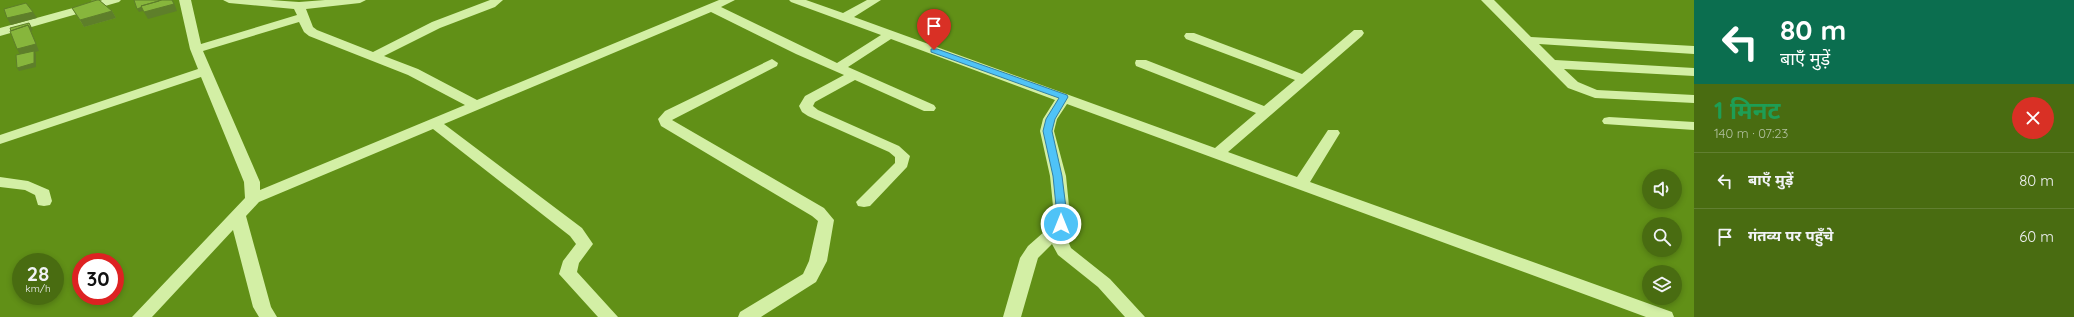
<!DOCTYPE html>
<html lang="hi">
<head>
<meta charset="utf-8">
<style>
	:root { --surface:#496c11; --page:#53741f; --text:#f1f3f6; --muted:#b1c09f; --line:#617f31 }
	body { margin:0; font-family:Quicksand,"Noto Sans Devanagari",sans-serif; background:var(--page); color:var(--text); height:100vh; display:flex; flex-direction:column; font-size:15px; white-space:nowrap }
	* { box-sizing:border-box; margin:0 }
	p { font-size:13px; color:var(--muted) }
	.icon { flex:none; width:22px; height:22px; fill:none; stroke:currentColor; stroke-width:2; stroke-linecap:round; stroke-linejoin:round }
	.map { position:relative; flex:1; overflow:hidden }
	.drawer { display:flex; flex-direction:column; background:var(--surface); width:380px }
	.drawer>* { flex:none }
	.top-card { background:#0b6e4f; color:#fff; overflow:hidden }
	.controls { position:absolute; left:1642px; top:169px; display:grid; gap:8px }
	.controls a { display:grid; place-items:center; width:40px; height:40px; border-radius:50%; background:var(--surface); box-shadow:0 2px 6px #0003; font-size:20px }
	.speed { position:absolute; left:12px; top:253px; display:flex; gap:8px; font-size:20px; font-weight:700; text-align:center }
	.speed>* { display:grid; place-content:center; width:52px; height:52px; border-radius:50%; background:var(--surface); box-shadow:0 2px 6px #0003; line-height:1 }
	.speed small { font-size:10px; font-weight:400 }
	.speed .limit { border:6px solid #d22; background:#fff; color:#111 }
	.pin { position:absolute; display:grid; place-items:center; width:34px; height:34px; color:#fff; margin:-41px -17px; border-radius:50% 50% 50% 0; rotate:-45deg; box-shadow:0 0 4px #0007 }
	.pin .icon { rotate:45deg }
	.me { position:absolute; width:44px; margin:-22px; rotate:0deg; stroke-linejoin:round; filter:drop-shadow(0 0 3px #0008) }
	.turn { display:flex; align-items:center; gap:14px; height:84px; padding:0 20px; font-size:18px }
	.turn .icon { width:52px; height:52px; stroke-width:2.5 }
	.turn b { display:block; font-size:28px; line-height:34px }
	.round { display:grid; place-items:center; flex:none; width:42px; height:42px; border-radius:21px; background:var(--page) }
	.headline { display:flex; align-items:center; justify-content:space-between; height:68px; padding:0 20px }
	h1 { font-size:24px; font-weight:700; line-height:30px; color:#1e9e55 }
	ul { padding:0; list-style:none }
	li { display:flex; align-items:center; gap:12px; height:56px; padding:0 20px; border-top:1px solid var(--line) }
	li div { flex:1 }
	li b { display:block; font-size:15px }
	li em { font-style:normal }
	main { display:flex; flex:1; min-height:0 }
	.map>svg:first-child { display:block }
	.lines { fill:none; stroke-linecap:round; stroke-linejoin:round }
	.street { fill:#d3efa5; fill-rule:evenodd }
	.wall { fill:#749d34 }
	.shaded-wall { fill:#5e7f2a }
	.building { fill:#87b63c; stroke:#5e7f2a }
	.route { fill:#4fc3f7; stroke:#337fa1 }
</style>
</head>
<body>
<main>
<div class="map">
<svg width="1694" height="317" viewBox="0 0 1694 317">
	<rect width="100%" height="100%" fill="#619017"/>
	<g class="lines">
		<path class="street" d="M102 0H121L119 2 0 36V28Z
			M179 0H191L201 44 297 15 294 9 229 3 223 0H270L299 2 325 0H366L360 3 306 9 313 27 317 30 373 52 432 22 490 0H503L495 7 440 28 384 56 418 69 477 100 719 0H735L721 7 837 63 881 35 791 2 789 0H806L843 13 867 0H881L854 17 1215 148 1256 113 1136 66 1135 63 1136 60H1146L1264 106 1295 80 1186 39 1184 36 1186 33H1194L1302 74 1354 30H1362L1364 33 1362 36 1228 152 1297 177 1328 130H1338L1340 133 1310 182 1672 312 1674 317H1646L1067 104 1057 119 1054 131 1066 176 1070 216 1069 224 1064 232 1071 248 1110 279 1145 317H1125L1098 287 1058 255 1052 244 1038 258 1021 317H1003L1020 258 1028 246 1053 224 1054 216 1050 176 1040 131 1043 119 1055 100 891 39 848 67 934 105 936 108 934 111H924L855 80 815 102 813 106 818 110 899 146 910 156 907 167 870 206 864 207 858 206 856 202 895 163V157L889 152 808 116 802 112 799 106 805 96 844 75 796 54 711 12 444 124 582 228 593 244 579 263 577 272 618 317H598L559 274 563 261 576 244 570 236 433 129 259 202 246 216 271 307 277 317H259L253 307 233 230 152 317H132L245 198 244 182 201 77 0 144V135L198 69 190 49ZM299 22 304 32 309 36 408 75 465 105 260 190V182L203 51Z
			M1481 0H1494L1531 37 1694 46V54L1539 44 1555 60 1694 68V76L1564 69 1578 82 1597 90 1694 95V103L1595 98 1568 88Z
			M772 59 778 63 777 66 672 120 824 208 834 220 827 261 816 282 761 317H738L740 312 803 274 809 261 818 221 812 216 661 126 658 119 665 111Z
			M1609 117 1694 122V130L1604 124 1602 121 1604 118Z
			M0 177 28 181 49 190 52 201 50 205 44 206 38 205 35 195 25 190 0 187Z"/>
	</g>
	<path class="wall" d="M91 0H102L100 1 112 11 116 18 84 27 72 8 92 2Z"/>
	<path class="shaded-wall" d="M172 0 174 3 177 11 148 19 144 12Z
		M142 7 143 11 139 12 137 9Z
		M112 11 116 18 84 27 80 20Z
		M33 12 37 18 11 25 7 18Z
		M29 23 33 30 31 31 39 51 35 52 36 54V67L19 71 17 68 21 56 17 49 13 36Z"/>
	<path class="building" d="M97 0H99L112 11 80 20 72 8Z
		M134 0H159V1L141 6 142 7 137 9Z
		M162 0H172L174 4 144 12 141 6Z
		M26 3 33 12 7 18 4 9Z
		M29 23 31 27H29L28 25 11 31 10 28Z
		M28 25 36 44 17 49 10 31Z
		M34 51V63L17 68 16 55Z"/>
	<path class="route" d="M931 49H937L1067 95 1068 97 1055 119 1052 131 1062 176 1067 216 1064 226H1057L1056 224 1057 216 1053 176 1043 131 1046 119 1059 98 931 52Z"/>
</svg>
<div class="controls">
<a><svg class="icon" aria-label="sound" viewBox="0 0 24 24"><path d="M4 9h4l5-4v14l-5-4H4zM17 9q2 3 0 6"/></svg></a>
<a><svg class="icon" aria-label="search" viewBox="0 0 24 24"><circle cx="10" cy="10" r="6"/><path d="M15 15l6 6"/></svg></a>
<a><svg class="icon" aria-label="layers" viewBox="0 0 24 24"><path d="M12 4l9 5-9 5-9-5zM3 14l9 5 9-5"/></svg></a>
</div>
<div class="speed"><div>28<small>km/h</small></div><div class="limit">30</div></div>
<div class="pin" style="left:934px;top:50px;background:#d93025"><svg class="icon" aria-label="arrive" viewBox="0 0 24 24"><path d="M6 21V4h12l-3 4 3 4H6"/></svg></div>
<svg class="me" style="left:1061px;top:224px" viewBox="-20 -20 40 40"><circle r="17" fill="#4fc3f7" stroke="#fff" stroke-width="3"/><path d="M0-11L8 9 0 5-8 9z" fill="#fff"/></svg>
</div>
<section class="drawer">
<div class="top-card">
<div class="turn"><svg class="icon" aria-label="left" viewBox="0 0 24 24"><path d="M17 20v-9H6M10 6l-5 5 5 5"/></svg><div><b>80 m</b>बाएँ मुड़ें</div></div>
</div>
<div class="headline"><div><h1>1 मिनट</h1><p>140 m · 07:23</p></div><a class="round" style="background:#d93025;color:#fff"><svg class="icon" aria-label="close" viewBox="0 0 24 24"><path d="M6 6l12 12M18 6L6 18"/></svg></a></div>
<ul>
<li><svg class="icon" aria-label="left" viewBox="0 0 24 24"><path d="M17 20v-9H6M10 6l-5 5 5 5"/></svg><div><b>बाएँ मुड़ें</b></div><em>80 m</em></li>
<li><svg class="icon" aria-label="arrive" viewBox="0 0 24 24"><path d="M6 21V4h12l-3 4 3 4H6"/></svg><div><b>गंतव्य पर पहुँचे</b></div><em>60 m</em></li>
</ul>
</section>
</main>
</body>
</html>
